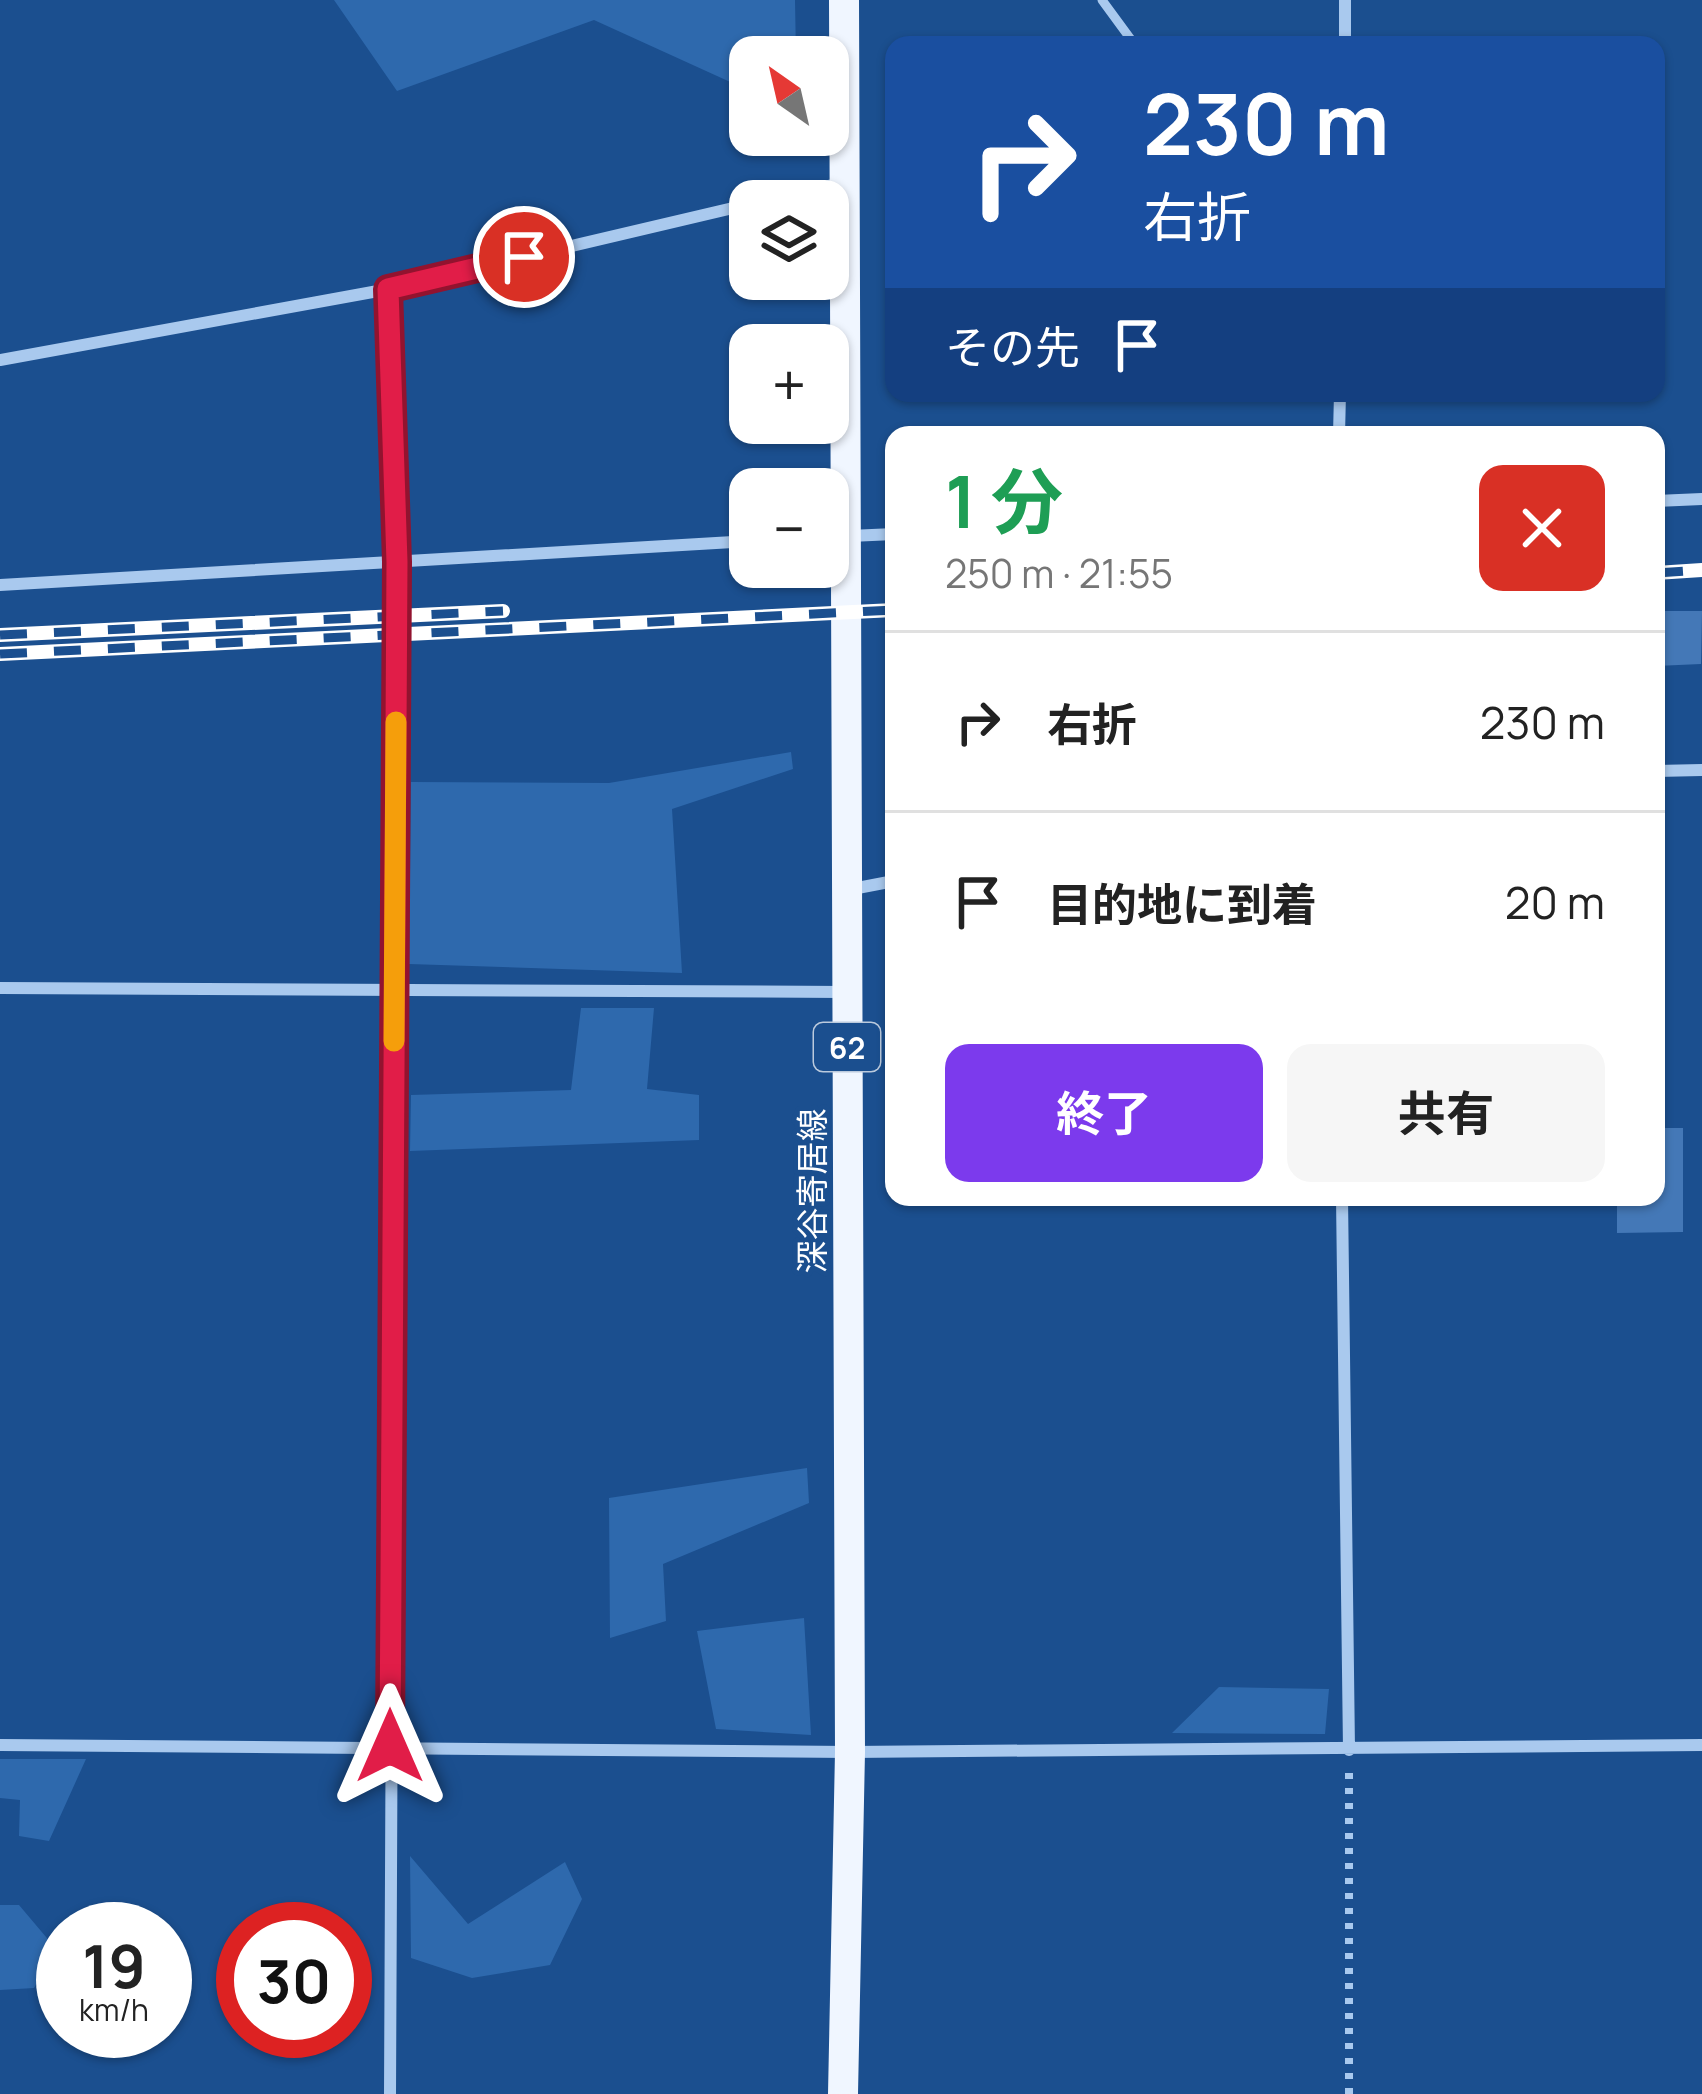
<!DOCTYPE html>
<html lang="ja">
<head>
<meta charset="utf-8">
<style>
	:root { --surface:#fff; --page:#f6f6f6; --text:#222; --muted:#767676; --line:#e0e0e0; --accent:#7c3aed }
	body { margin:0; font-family:Manrope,"Noto Sans JP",sans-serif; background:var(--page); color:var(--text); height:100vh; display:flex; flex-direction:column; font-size:45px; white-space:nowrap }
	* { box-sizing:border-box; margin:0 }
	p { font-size:39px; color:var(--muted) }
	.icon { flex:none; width:66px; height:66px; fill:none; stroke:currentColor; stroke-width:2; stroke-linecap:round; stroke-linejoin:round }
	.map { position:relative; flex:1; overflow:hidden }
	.sheet { position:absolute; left:885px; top:426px; width:780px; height:780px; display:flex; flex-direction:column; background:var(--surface); border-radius:24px; box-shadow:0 3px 9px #0004 }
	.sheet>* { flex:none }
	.top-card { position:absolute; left:885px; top:36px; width:780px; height:366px; border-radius:24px; box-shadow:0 3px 9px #0004; background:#1a4fa0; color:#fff; overflow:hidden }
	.needle { width:78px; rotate:326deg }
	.tools { position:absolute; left:729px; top:36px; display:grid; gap:24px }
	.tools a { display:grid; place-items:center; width:120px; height:120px; border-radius:24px; background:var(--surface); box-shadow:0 3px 9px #0004; font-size:60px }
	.speed { position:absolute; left:36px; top:1902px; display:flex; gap:24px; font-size:60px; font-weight:700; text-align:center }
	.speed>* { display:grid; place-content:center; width:156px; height:156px; border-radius:50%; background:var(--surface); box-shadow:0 3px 9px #0004; line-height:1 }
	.speed small { font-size:30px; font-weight:400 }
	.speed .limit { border:18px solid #d22; background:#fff; color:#111 }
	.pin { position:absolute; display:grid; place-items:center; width:102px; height:102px; color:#fff; margin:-51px; border:6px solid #fff; border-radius:50%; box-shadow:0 3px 12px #0007 }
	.me { position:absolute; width:132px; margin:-66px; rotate:0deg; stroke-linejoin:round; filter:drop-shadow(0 0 9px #0008) }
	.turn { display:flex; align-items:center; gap:42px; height:252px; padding:0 60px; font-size:54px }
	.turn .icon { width:156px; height:156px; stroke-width:2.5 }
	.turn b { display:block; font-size:84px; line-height:102px }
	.then { display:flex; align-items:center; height:114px; padding:0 60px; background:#0003; gap:24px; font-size:45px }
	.round { display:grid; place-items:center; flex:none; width:126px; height:126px; border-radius:24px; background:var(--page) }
	.summary { display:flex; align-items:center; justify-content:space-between; height:204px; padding:0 60px }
	h1 { font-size:72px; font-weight:700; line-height:90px; color:#1e9e55 }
	.button { display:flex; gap:24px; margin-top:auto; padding:24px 60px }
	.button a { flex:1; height:138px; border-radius:24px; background:var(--accent); color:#fff; font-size:48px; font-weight:700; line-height:138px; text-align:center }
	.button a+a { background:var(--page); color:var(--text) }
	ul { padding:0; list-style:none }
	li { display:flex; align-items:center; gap:36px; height:180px; padding:0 60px; border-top:3px solid var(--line) }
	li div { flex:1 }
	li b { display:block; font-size:45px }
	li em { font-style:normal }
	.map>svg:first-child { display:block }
	.green { fill:#2e69ad }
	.building { fill:#4478b7 }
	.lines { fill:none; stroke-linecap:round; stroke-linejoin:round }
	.path { stroke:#a9c9ee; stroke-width:8; stroke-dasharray:6 9; stroke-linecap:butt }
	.service { stroke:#a9c9ee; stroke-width:9 }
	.minor { stroke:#a9c9ee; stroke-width:12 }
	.primary { stroke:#f0f6ff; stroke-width:30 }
	.rail-casing { stroke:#fff; stroke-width:14 }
	.rail { stroke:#1b4f8f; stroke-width:9; stroke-dasharray:27; stroke-linecap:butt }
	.route-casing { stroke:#92132f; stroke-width:30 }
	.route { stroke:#e11d48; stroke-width:21 }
	.slow { stroke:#f59e0b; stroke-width:21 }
	.labels { text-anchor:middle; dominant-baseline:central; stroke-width:10; stroke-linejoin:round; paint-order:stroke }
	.shield { fill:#1b4f8f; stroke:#bbcadd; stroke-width:3 }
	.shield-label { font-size:30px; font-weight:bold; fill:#fff }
	.street-label { font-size:33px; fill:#fff; stroke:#1b4f8f }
</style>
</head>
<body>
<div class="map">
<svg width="1702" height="2094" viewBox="0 0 1702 2094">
	<rect width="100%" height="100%" fill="#1b4f8f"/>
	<path class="green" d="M334 0H795L796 57H750V91L594 20 397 91Z
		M791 752 793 769 672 809 682 973 409 964 411 782 609 783Z
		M581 1008H654L647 1089 699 1095V1140L410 1151 411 1095 571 1090Z
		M807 1468 809 1503 663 1564 666 1621 610 1638 609 1498Z
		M804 1618 811 1735 716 1729 697 1631Z
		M1219 1687 1329 1689 1325 1734 1172 1733Z
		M0 1759H86L49 1841 19 1836 20 1800 0 1798Z
		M410 1856 468 1924 565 1862 582 1899 550 1965 472 1978 411 1958Z
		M0 1905H19L57 1950 34 1988 0 1990Z"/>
	<path class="building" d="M1656 611H1702L1701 664 1656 666Z
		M1656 1128H1683V1232L1617 1233V1197H1656Z"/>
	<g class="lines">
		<path class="path" d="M1349 2094V1772"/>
		<path class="service" d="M1102 0 1135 45"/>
		<path class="minor" d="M1345 45V0
			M765 201 845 182
			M389 289 397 562 390 2094
			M0 360 389 289 750 204
			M1339 435 1340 393
			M1656 501 1702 499
			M828 537 894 534
			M0 585 750 541
			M1656 771 1702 770
			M847 890 894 881
			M0 988 845 992
			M1342 1197 1349 1750
			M0 1745 850 1752 1702 1745"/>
		<path class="primary" d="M843 2094 850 1752 844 0"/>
		<defs>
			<path id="rail" d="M1656 573 1702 570
				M0 635 503 611
				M0 654 894 610"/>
		</defs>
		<use href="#rail" class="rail-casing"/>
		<use href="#rail" class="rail"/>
	</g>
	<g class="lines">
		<defs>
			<path id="route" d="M390 1746 397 562 388 289 524 257"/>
		</defs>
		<use href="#route" class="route-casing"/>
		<use href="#route" class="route"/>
		<path class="slow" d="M394 1041 396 722"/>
	</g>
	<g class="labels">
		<rect class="shield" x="814" y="1023" width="66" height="48" rx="9"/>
		<g class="shield-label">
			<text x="847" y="1047">62</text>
		</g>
		<g class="street-label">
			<text transform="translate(811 1191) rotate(-90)">深谷寄居線</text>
		</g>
	</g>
</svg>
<div class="tools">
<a><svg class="needle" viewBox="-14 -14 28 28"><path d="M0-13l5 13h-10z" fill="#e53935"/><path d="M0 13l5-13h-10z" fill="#767676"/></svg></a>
<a><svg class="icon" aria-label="layers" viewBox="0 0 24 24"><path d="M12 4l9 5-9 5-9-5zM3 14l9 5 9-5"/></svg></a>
<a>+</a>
<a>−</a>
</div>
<div class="speed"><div>19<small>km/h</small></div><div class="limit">30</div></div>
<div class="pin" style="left:524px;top:257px;background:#d93025"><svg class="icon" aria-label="arrive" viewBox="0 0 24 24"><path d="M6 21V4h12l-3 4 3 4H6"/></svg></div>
<svg class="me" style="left:390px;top:1746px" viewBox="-20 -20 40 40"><path d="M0-17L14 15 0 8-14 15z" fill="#e11d48" stroke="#fff" stroke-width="4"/></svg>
<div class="top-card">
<div class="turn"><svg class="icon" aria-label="right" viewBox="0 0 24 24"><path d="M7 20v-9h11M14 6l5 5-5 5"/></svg><div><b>230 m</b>右折</div></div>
<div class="then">その先<svg class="icon" aria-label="arrive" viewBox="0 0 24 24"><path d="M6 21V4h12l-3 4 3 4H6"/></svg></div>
</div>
<section class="sheet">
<div class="summary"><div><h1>1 分</h1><p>250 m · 21:55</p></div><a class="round" style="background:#d93025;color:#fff"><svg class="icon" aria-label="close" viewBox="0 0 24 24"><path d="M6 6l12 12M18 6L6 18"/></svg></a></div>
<ul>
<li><svg class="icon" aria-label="right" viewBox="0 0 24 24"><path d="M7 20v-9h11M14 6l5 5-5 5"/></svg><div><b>右折</b></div><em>230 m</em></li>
<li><svg class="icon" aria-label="arrive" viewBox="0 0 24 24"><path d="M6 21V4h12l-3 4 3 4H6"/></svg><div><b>目的地に到着</b></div><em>20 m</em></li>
</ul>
<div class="button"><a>終了</a><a>共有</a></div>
</section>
</div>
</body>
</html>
